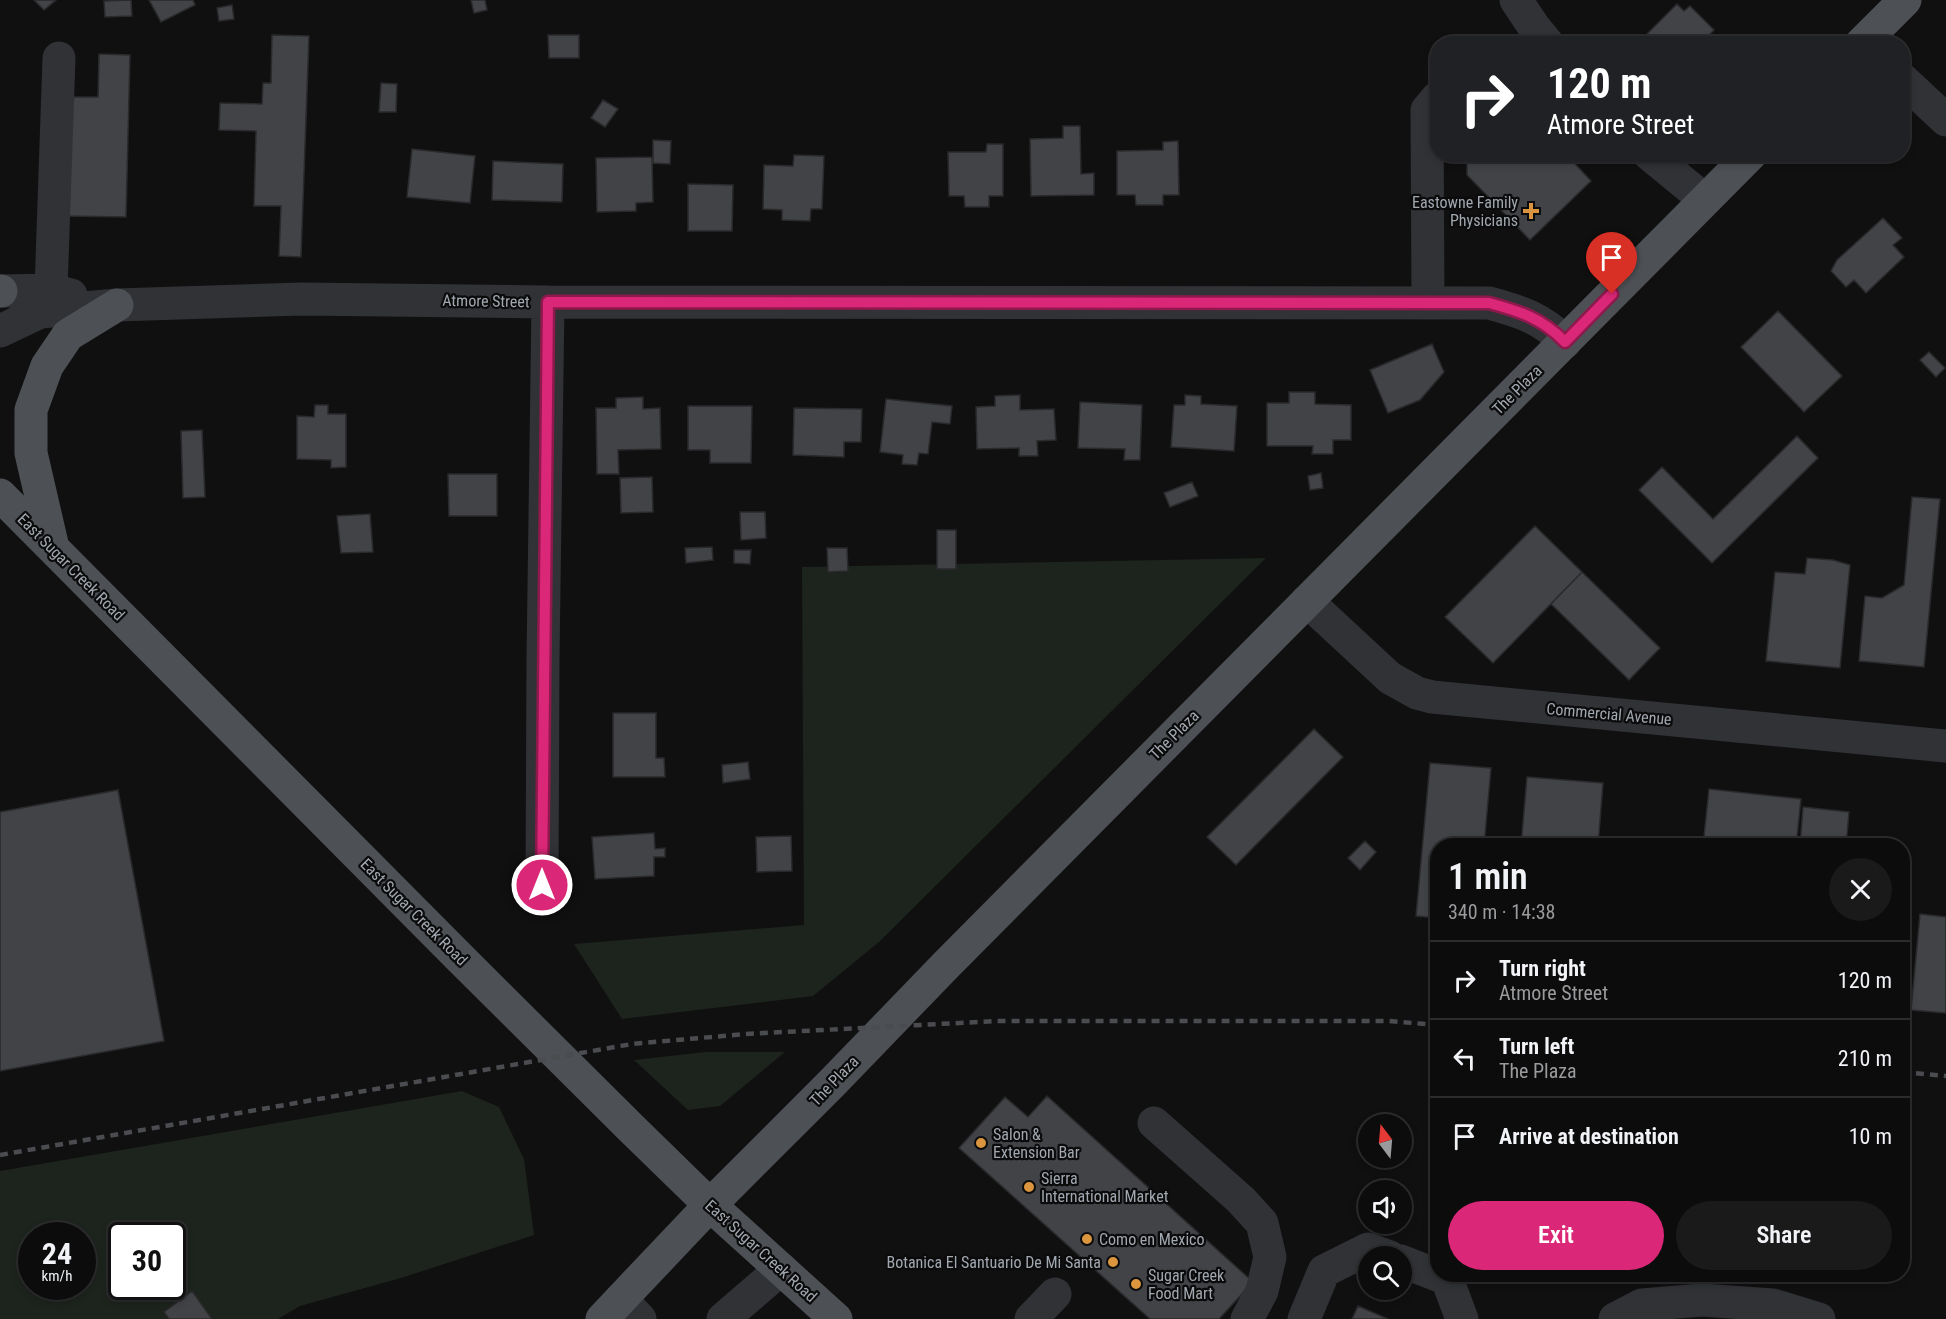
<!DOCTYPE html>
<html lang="en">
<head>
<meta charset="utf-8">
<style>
	:root { --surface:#0c0c0d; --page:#1a1a1b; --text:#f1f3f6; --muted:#9a9b9d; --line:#2c2c2e; --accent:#db2777 }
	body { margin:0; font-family:"Roboto Condensed",sans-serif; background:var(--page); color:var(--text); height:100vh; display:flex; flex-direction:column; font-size:22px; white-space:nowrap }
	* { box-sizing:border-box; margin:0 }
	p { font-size:20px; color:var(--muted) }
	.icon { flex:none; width:33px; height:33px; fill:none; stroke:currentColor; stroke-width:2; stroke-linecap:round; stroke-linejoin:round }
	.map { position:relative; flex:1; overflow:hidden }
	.side { position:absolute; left:1430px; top:838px; width:480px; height:444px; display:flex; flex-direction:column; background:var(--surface); border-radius:24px; box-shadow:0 3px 9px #0003,0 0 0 2px var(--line) }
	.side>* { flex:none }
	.guide { position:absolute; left:1430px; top:36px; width:480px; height:126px; border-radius:24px; box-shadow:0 3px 9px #0003,0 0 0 2px var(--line); background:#202124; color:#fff; overflow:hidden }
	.needle { width:39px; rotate:344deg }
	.controls { position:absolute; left:1358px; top:1114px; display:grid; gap:12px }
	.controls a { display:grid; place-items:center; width:54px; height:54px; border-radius:50%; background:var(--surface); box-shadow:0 3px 9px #0003,0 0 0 2px var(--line); font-size:30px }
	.speed { position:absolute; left:18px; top:1222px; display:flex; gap:12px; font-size:30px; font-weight:700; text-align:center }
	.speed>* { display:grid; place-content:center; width:78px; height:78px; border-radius:50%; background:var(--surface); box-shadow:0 3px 9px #0003,0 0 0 2px var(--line); line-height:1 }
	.speed small { font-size:15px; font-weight:400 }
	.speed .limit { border:3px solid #111; border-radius:9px; background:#fff; color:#111 }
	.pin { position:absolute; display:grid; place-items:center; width:51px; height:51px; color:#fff; margin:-62px -26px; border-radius:50% 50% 50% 0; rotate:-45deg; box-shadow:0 0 6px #0007 }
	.pin .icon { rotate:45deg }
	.me { position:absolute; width:66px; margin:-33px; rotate:0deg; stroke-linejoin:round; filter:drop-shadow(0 0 4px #0008) }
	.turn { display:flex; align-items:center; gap:21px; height:126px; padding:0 18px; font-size:27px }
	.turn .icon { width:78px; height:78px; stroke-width:2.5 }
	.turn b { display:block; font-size:42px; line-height:51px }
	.round { display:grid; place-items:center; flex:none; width:63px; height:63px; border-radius:32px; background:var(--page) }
	.summary { display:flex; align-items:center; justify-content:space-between; height:102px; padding:0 18px }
	h1 { font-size:36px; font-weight:600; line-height:45px }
	.button { display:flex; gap:12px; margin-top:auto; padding:12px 18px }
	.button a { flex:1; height:69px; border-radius:36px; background:var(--accent); color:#fff; font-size:24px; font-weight:600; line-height:69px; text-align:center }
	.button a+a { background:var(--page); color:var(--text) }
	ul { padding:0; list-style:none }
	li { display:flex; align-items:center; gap:18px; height:78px; padding:0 18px; border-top:2px solid var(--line) }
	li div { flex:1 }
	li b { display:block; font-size:22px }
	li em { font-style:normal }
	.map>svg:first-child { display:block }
	.green { fill:#1d231d; fill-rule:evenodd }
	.building { fill:#414346; stroke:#2a2a2c; stroke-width:1.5 }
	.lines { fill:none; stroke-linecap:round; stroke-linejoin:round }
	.minor { stroke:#313235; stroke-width:33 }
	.major { stroke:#4d5054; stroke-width:33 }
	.rail { stroke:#4a4c50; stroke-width:4.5; stroke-dasharray:8 6; stroke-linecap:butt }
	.route-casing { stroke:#8e194d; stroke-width:15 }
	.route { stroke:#db2777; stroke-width:10 }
	.poi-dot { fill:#da953e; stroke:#0b0b0c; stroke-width:2 }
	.labels { text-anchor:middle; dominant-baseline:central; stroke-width:4.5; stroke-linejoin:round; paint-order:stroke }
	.poi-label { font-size:16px; fill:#a2a8b0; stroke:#0b0b0c; text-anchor:start }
	.street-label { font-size:16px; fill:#a2a8b0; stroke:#0b0b0c }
</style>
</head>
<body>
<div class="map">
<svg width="1946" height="1319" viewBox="0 0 1946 1319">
	<rect width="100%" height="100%" fill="#101011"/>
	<path class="green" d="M1266 558 879 942 813 996 622 1019 574 944 804 925 802 567Z
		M705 1052H785L720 1106 688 1110 634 1060Z
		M462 1091 499 1107 524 1159 534 1235 401 1278 300 1306 278 1319H0V1171ZM32 1236H82V1287H32ZM122 1236H172V1287H122Z"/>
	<path class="building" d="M34 0H56L44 10Z
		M131 0 132 16 105 17 104 1Z
		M149 0H193L195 5 161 22Z
		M471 0H485L487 10 474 13Z
		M1677 4 1684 11 1690 6 1714 30 1706 38 1711 44H1637Z
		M232 5 234 19 219 21 217 8Z
		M272 35 309 36 301 257 279 256 281 206H254L256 131 219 130 220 103 262 104 263 83H271Z
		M548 35H579V58H549Z
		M99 54 130 55 126 217 66 216 69 97H98Z
		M381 83 397 84 396 112H379Z
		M603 100 618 109 605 127 591 118Z
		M1063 126H1080L1081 174 1094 173V195L1031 196 1030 139 1063 138Z
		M653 140 671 141 670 164 653 163Z
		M1178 141 1179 195H1163V205H1136L1135 195H1117V151L1163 150V142Z
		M987 144H1003V196H989V207H965L964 196H949L948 152H986Z
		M412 149 475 156 470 203 407 197Z
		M1467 154H1566L1591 181 1530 240 1467 175Z
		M794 155 824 156 822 209H811L810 221 782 220V210L763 209 764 165 793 166Z
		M652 157 653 202 636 203V211L597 212 596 158Z
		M493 161 563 164 562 202 492 200Z
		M688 184 733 185 732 231H688Z
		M1883 218 1902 238 1893 245 1904 257 1866 293 1854 280 1846 287 1831 271 1837 260Z
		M1778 311 1842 376 1804 412 1741 347Z
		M1432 344 1444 372 1420 400 1388 413 1370 370Z
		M1929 352 1945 368 1936 377 1920 360Z
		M1289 392H1315V404L1351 405V440H1333V454H1312L1313 446H1267V403H1289Z
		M1020 395V410L1054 409 1056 440 1037 441 1038 456H1019V448L977 449 976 407 995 406V396Z
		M1185 395 1201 396V404L1237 406 1234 451 1171 447 1174 405H1185Z
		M643 397V409L660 408 661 449 618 450 619 474H597L596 408H616V398Z
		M886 399 952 406 950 424 932 422 928 454 919 453 917 465 902 464 903 455 880 452Z
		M1080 402 1142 405 1140 460H1124L1125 449 1078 448Z
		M315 405H328V414H346V467L331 468V460L297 459V416L314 417Z
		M688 406H752L751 463H710V450H688Z
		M794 408 862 409 861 442H844V457L793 455Z
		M202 430 205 497 183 498 181 431Z
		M1797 436 1818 458 1712 563 1639 490 1662 467 1713 519Z
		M1321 473 1323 488 1310 490 1308 476Z
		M448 474H497V516H449Z
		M652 477 653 512 621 513 620 478Z
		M1192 482 1198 496 1170 507 1164 493Z
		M1912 497 1940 499 1924 667 1859 661 1865 596 1882 598 1904 585Z
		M740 512H765L766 538 741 540Z
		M370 514 373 552 341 553 337 516Z
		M1535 526 1582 572 1493 663 1445 617Z
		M937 530H956V569H937Z
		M712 547 713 560 686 563 685 548Z
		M827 548H847L848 571 828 572Z
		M734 550H751L750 564 734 563Z
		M1807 558 1833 560 1850 565 1840 668 1766 661 1775 572 1805 574Z
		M1582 572 1660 648 1629 680 1551 604Z
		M613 713H656V758H664L665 777H613Z
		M1314 729 1343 757 1236 865 1207 837Z
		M748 762 750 779 723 783 722 765Z
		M1430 763 1491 768 1484 846H1437V932H1436L1437 918 1416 916Z
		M1527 777 1603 783 1598 846H1521Z
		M1709 789 1801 799 1796 846H1703Z
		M118 790 164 1041 0 1071V812Z
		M1803 807 1849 812 1846 846H1800Z
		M654 833 655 849 665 848V857H654V876L595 879 592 837Z
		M791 836 792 871 757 872 756 837Z
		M1365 841 1376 852 1360 870 1348 858Z
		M1920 914 1946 917V1013L1911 1010Z
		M1047 1096 1253 1282 1219 1319H1150L959 1148 1005 1097 1028 1117Z
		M192 1291 212 1319H169L164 1312Z
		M1358 1306 1388 1319H1352Z"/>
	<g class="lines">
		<path class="minor" d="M1516 0 1534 27 1548 44
			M1902 79 1946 120
			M1649 154 1705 200
			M51 290 59 58
			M0 291 51 290 71 295
			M1428 302 1427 110 1437 98
			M0 331 40 312 117 305 302 299 548 302 1489 303C1519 311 1542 318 1565 342
			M1307 601 1390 678 1417 693 1432 697 1946 746
			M542 885 543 659 548 302
			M1154 1123 1241 1200 1262 1223 1270 1257 1262 1291 1247 1319
			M1401 1261 1447 1279 1462 1319
			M621 1299 640 1319
			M723 1319 781 1269
			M1031 1319 1055 1294
			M1304 1319 1324 1271 1368 1249 1390 1257
			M1615 1319 1642 1305 1702 1300 1773 1305 1819 1319"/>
		<path class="major" d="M1861 44 1905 0
			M0 291H1
			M0 495 461 959 630 1127 710 1205 836 1319
			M53 548 31 453V410L47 366 68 335 117 305
			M602 1319 710 1205 832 1083 947 964 1751 154"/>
		<path class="rail" d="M1902 1072 1946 1076
			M0 1155 632 1044 745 1034 997 1021H1389L1437 1025"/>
	</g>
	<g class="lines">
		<defs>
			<path id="route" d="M542 885 548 302 1489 303C1519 311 1542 318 1565 342L1612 294"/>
		</defs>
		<use href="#route" class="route-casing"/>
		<use href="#route" class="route"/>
	</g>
	<g class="poi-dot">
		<path d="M1528 202h6v6h6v6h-6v6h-6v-6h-6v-6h6z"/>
		<circle cx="981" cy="1143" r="6"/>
		<circle cx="1029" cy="1187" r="6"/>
		<circle cx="1087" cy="1239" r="6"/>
		<circle cx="1113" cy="1262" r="6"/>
		<circle cx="1136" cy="1284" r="6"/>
	</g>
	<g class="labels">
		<g class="poi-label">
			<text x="1518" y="202" text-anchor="end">Eastowne Family<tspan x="1518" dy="18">Physicians</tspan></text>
			<text x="993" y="1134">Salon &amp;<tspan x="993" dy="18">Extension Bar</tspan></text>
			<text x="1041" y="1178">Sierra<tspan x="1041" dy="18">International Market</tspan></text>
			<text x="1099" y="1239">Como en Mexico</text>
			<text x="1101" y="1262" text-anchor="end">Botanica El Santuario De Mi Santa</text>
			<text x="1148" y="1275">Sugar Creek<tspan x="1148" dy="18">Food Mart</tspan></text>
		</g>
		<g class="street-label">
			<text transform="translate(486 301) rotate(1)">Atmore Street</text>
			<text transform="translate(1517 390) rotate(-45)">The Plaza</text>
			<text transform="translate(71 567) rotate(45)">East Sugar Creek Road</text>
			<text transform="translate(1609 714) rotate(5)">Commercial Avenue</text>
			<text transform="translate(1174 735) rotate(-45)">The Plaza</text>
			<text transform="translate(414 912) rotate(45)">East Sugar Creek Road</text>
			<text transform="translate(834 1081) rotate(-46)">The Plaza</text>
			<text transform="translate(761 1251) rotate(42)">East Sugar Creek Road</text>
		</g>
	</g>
</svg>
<div class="controls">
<a><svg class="needle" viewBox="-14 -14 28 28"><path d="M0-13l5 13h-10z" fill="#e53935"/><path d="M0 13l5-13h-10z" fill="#9a9b9d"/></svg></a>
<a><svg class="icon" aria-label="sound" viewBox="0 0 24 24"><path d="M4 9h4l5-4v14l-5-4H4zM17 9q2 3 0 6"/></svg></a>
<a><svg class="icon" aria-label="search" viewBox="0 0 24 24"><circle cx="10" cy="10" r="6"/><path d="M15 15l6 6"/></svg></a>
</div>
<div class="speed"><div>24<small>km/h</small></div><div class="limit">30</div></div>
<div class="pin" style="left:1612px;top:294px;background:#d93025"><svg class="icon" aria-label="arrive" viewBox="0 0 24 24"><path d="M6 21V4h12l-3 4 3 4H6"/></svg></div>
<svg class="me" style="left:542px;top:885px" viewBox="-20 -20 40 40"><circle r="17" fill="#db2777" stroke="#fff" stroke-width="3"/><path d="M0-11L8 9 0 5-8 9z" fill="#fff"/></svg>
<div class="guide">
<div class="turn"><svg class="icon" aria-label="right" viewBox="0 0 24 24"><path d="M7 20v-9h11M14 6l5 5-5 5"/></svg><div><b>120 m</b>Atmore Street</div></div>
</div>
<section class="side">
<div class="summary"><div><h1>1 min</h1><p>340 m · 14:38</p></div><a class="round"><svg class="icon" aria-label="close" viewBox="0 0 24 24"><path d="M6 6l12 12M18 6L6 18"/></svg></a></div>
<ul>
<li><svg class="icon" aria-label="right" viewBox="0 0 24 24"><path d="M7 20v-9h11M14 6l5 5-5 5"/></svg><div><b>Turn right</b><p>Atmore Street</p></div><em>120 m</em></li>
<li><svg class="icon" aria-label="left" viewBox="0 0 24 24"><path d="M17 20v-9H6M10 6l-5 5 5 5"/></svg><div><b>Turn left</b><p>The Plaza</p></div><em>210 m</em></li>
<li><svg class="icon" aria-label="arrive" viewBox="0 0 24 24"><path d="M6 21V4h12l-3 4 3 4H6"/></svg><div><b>Arrive at destination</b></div><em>10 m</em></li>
</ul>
<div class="button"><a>Exit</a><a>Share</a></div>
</section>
</div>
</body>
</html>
